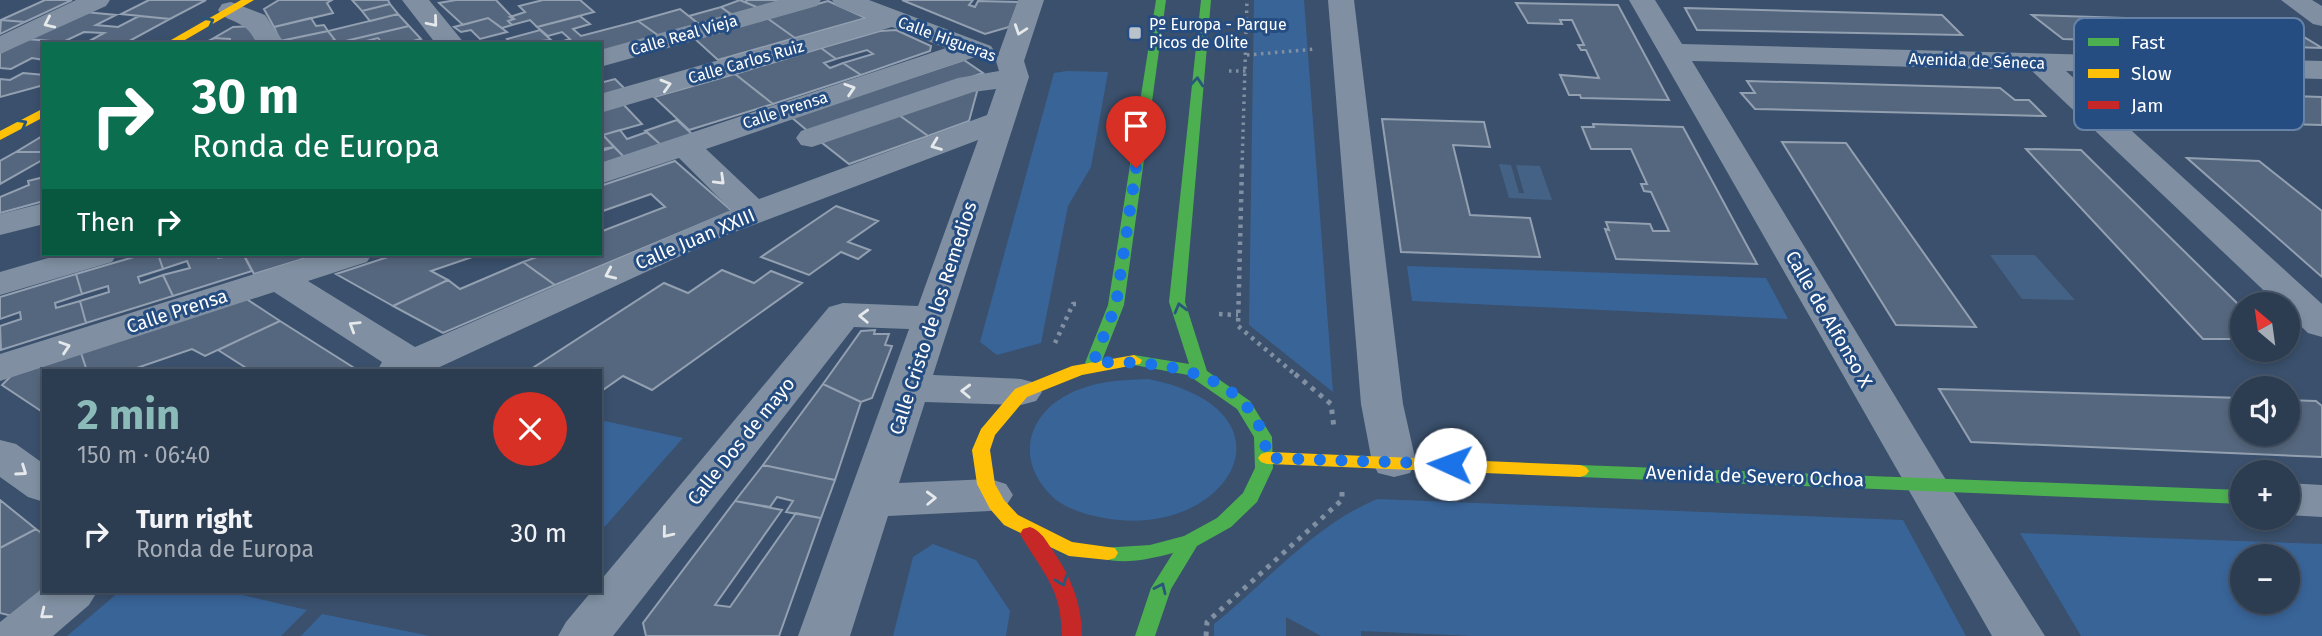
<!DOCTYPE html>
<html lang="en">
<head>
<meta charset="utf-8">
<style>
	:root { --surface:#2c3c51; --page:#344358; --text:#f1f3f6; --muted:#a6adb7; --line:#485668; --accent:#8bbbb9 }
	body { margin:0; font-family:"Fira Sans",sans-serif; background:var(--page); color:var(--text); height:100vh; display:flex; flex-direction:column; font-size:26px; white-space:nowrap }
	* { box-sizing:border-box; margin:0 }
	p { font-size:23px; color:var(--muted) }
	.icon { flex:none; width:38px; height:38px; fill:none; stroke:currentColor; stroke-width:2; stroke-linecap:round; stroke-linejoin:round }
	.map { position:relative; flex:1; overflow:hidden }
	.panel { position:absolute; left:42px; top:369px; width:560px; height:224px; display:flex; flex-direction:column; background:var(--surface); border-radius:0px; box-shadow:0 4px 10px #0003,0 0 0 2px var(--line) }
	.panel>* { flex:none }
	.top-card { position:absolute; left:42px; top:42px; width:560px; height:214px; border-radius:0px; box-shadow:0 4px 10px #0003,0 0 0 2px var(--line); background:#0b6e4f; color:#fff; overflow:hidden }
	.needle { width:46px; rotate:331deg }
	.controls { position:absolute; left:2230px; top:292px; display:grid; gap:14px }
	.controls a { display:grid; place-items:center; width:70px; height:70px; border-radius:50%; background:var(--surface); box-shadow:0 4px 10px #0003,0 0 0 2px var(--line); font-size:35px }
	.pin { position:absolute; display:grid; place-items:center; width:60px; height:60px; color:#fff; margin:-72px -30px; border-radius:50% 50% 50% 0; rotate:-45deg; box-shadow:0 0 7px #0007 }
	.pin .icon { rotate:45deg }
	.me { position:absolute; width:77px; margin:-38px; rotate:272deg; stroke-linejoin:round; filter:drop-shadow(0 0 5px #0008) }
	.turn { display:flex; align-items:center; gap:24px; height:147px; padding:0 35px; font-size:32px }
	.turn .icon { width:91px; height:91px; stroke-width:2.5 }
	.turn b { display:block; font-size:49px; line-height:60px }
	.then { display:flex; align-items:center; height:66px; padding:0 35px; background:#0003; gap:14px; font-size:26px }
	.round { display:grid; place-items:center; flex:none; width:74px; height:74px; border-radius:37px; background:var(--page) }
	.overview { display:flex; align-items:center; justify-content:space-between; height:119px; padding:0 35px }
	h1 { font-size:42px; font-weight:700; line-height:52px; color:var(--accent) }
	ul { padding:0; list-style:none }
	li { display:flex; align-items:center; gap:21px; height:91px; padding:0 35px }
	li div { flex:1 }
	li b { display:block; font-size:26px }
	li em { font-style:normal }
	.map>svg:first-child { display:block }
	.green { fill:#396498; fill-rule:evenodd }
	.water { fill:#446285 }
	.building { fill:#55677e; stroke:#93a0b1; stroke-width:2 }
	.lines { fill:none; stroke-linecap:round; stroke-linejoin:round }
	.path-far2 { stroke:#8090a2; stroke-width:3.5; stroke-dasharray:2.5 4.5; stroke-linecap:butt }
	.path-far1 { stroke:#8090a2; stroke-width:4.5; stroke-dasharray:3.5 5; stroke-linecap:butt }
	.path { stroke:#8090a2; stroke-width:5; stroke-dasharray:4.5 6; stroke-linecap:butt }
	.street { fill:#8090a2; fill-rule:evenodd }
	.fast { fill:#4caf50; fill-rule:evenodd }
	.slow { fill:#ffc107; fill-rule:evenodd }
	.jam { fill:#c62828; fill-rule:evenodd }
	.oneway { stroke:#29577c }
	.oneway2 { stroke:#e6e9ec }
	.route { stroke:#1a73e8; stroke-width:12; stroke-dasharray:0 21.6 }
	.poi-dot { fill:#bac2cc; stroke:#254d81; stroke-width:2.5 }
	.labels { text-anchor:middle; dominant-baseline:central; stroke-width:6; stroke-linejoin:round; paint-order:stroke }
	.far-poi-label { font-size:16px; fill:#fff; stroke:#254d81; text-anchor:start }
	.far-street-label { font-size:16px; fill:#fff; stroke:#254d81 }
	.street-label { font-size:19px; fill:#fff; stroke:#254d81 }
	.key { fill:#254d81; stroke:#6682a7; stroke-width:2 }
	.key-label { font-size:19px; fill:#fff }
</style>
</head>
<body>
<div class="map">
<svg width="2322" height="636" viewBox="0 0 2322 636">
	<rect width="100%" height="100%" fill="#3a506c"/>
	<path class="green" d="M1254 0H1304L1333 392 1249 325Z
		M1067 71 1108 72 1091 167 1068 206 1041 343 997 355 980 342 1054 73Z
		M1407 266 1766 278 1788 319 1412 301Z
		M1149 379C1306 412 1227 541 1104 518 1088 515 1069 510 1055 499 1009 458 1030 404 1086 387 1107 380 1127 380 1149 379Z
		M600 420 683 438 600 532Z
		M1377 499 1903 520 1966 636H1473L1361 631V636H1321L1286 617V636H1214V624C1268 581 1313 526 1377 499Z
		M2020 533 2322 544V636H2081ZM2242 556H2287V602H2242Z
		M933 544 976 560 1010 611 1006 636H893L913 557Z
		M119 592H229L307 610 281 636H67Z
		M322 614 430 636H301Z"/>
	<path class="water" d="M1499 164 1511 165 1519 193H1524L1516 165 1540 166 1552 200 1509 198Z
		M1990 255H2035L2075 300 2022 299Z"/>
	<path class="building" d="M45 0H72L25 22 1 20Z
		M149 0H206L170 19 121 14Z
		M279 0H332L327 3 333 13 274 27 264 9Z
		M352 0H388L390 4 362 11Z
		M456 0H496L514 19 508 21 512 25 502 28 488 18 463 25 439 3Z
		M543 0H580L594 12 537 27 530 20 512 25 508 21 514 19 510 17 525 12 519 6Z
		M740 0 759 8 732 15 721 7Z
		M748 0H785L759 8 744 2Z
		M902 0H973L969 5 975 7 978 1 1019 2 1009 27 985 34Z
		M828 1 866 18 795 38 767 18Z
		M1516 3 1618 5 1669 100 1581 98 1580 95H1569L1560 75 1599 78 1586 50H1581L1578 45H1584L1572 20H1560L1562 24 1528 23Z
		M390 4 398 14 370 21 362 11Z
		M721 7 732 15 700 25 689 16Z
		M1685 8 1942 15 1962 35 1697 30Z
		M680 9 700 25 659 36 638 21Z
		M85 12 116 15 96 25 118 27 139 16 170 19 124 44H84L104 33 84 32 63 42 27 39Z
		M398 14 409 26 337 43 328 31Z
		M2032 15 2281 23 2322 48 2063 39Z
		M580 16 590 24 573 29 581 36 638 21 659 36 600 53V44H554L570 39 562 32 548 36 537 27Z
		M311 18 316 26 324 25 328 31 280 41 274 27Z
		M488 18 507 32 480 39 471 30 461 32 454 27Z
		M767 18 795 38 718 60 695 39Z
		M1 20 25 22 0 34Z
		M254 26 259 44H229L230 39 214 38 233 27Z
		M409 26 421 39 401 44H383L378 38 354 44 337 43Z
		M540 30 551 40 512 44 507 39Z
		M896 30 931 46 930 51 861 75 843 63 873 54 867 50 836 59 821 48 880 31Z
		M328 31 335 40 321 44H281L280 41Z
		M214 38 230 39 229 44H203Z
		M27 39 63 42 44 44 41 53 44 54V60L32 58 11 69 0 68V53Z
		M821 48 836 59 824 63 830 68 843 63 861 75 773 104 735 74Z
		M964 60 983 73 809 132 791 117Z
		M23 73 44 75V85L0 97V79L10 80Z
		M735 74 773 104 689 130 654 97Z
		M615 79 625 89 600 96V83Z
		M1747 81 2000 88 2015 100H2029L2045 116 1755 109 1741 93H1755Z
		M978 88 969 121 928 136 899 115Z
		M2101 90 2322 97V125L2136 120Z
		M623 104 642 124 603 135 600 111Z
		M899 115 928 136 849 164 821 142Z
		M1382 119 1484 122 1490 147 1453 145 1470 215 1530 218 1540 257 1401 252Z
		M677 120 693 135 661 145 645 131Z
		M1593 124 1683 127 1757 264 1616 259 1605 229 1609 230 1606 222 1650 224 1653 231H1669L1651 192 1644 191 1641 184H1647L1631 149H1591L1582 127H1594Z
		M620 130 627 139 647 132 661 145 624 157 603 135Z
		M44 135V152H16Z
		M603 135 614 147 602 151 600 136Z
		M1782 142 1846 143 1976 327 1896 325Z
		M614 147 624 157 600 165V149Z
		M2026 149 2081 150 2242 308V339H2203Z
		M16 152H44V159L0 184V161Z
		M2187 158 2259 161 2322 211V277Z
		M675 161 732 211 555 285 523 262 545 254H600V232L665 207 651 194 600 212V186Z
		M44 177V201L0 213V197L29 185 28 181Z
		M836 206 878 221 848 242 870 250 858 259 841 252 809 275 761 257Z
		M144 254H158L163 269 138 277 140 283 163 275 173 296 86 323 80 301 109 292 108 286 82 294 76 274Z
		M158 254H215L218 258 243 254 252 271 173 296 163 275 190 268 187 261 163 269Z
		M304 254 306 258 254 274 244 255Z
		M397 254H481L431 271 448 280 393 306 336 274Z
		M523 262 555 285 443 333 393 306 448 280 460 289Z
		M722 270 754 283 771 271 802 283 652 390 623 376 600 392V371H528L664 283 688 293Z
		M76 274 82 294 55 303 56 308 80 301 86 323 1 350 0 326 21 319 20 312 0 319V297Z
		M245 298 280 321 205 356 192 349 128 371H87L80 350Z
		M280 321 359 371H251L218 350Z
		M875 330 874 334H889L885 345 892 346 872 398 861 402 823 384 861 331Z
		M80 350 87 371H44V413L2 385 17 370Z
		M823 384 861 402 835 480 763 465Z
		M1939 389 2242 398V434H2287V400L2316 401 2322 406V457L1971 442Z
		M763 465 835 480 821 518 786 512 793 501 777 497 770 507 735 501Z
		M0 500 36 529 0 548Z
		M735 501 782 510 715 605 730 607 796 513 821 518 779 636H646L643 623Z
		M36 529 44 535V592H48L16 617 0 613V548Z"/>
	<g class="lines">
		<path class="path-far2" d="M1247 55 1316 49
			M1229 71H1246
			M1242 167 1247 0"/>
		<path class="path-far1" d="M1242 165 1238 326 1297 376
			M1219 314 1238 315
			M1055 343 1073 304H1077"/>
		<path class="path" d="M1295 374 1331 404 1334 428
			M1206 636 1207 622 1342 500V492"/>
		<path class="street" d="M76 0H110L106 6 0 54V36Z
			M402 0H429L465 44H436Z
			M779 0H821L817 6 600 67V50Z
			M832 0H869L991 46 995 52 991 58H972L706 149 759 199 987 115 996 89 973 92 812 147 801 145 796 138 801 131 958 78 999 71 996 61 1018 0H1044L1024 61 1029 77 933 375 1021 379 1036 383 1042 392 1036 401 1021 405 925 402 899 483 990 479 1006 484 1013 495 1006 506 990 511 888 516 850 636H798L909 329 854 327 613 636H558L566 622 591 592H600V581L829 307 843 303 918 306 978 140 724 236 431 371H377L382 362 274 292 0 381V354L318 254H372L367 262 308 281 415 347 731 210 679 158 600 184V163L946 48 892 27 600 113V94L867 18 836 6Z
			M1328 0H1354L1403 404 1416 462 1410 473 1394 477 1378 473 1372 462 1361 404Z
			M1629 0H1655L1682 44 2322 61V79L2066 71 2322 304V337L2308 333 2287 313V304H2278L2031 70 1692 61 1941 472 2045 636H1992Z
			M2281 0H2312L2322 6V26L2313 24Z
			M231 2 265 15 285 44H257C245 17 228 25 218 10L222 4Z
			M44 203V224L0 235V214Z
			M62 254H117L112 262 0 295V272Z
			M0 440 16 444 44 464V502L28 497 0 477Z
			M2287 483 2322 485V517L2287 515Z
			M44 587V592H97L89 605 53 636H0V622Z"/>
		<path class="fast" d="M1156 0H1166L1124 305 1101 363 1093 368 1085 363 1108 305Z
			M1201 0H1211L1185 302 1207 371 1250 401 1272 437 1273 468 1257 502 1231 527 1197 546 1171 589 1155 636H1135L1151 588 1173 553C1151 559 1123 565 1101 558L1098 553 1101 548 1150 545 1184 536 1217 518 1243 493 1255 468 1254 437 1237 409 1188 375 1134 365 1126 360 1134 355 1189 364 1169 302Z
			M1580 465 2242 490V504L1580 477 1574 475 1571 471 1574 467Z"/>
		<path class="slow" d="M241 0H254L178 44H164Z
			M44 108V117L0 140V131Z
			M1134 355 1142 360 1140 364 1082 375 1027 397 995 435 990 450 995 484 1004 500 1018 515 1072 542 1115 548 1118 553 1115 558 1108 560 1069 556 1004 525 990 509 977 484 972 450 981 429 1015 389 1072 366Z
			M1267 452 1580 465 1586 467 1589 471 1586 475 1580 477 1267 464 1261 462 1258 458 1261 454Z"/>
		<path class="jam" d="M1030 527C1039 530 1044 537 1049 545 1069 573 1082 601 1082 636H1062C1061 586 1043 574 1020 534L1023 529Z"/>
	</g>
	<defs><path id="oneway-chevron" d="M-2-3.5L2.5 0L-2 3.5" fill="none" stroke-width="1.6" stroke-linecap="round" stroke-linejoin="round" transform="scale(1.75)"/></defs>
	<g class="oneway">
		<use href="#oneway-chevron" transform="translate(209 22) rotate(-29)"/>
		<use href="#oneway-chevron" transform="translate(1197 82) rotate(-85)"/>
		<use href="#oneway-chevron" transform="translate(22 124) rotate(-29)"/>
		<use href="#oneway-chevron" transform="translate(1180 308) rotate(-105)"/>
		<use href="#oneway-chevron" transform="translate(1062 581) rotate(69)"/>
		<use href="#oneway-chevron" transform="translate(1161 588) rotate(-65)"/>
	</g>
	<g class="oneway2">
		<use href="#oneway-chevron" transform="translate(433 22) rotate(50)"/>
		<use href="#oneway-chevron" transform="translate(49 23) rotate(155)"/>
		<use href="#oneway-chevron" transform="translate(1020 30) rotate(109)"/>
		<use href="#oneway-chevron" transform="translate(666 85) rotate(-16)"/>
		<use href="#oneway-chevron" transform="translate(850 89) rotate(-18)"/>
		<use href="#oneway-chevron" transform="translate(936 145) rotate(159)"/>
		<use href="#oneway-chevron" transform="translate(720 180) rotate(44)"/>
		<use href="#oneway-chevron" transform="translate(610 274) rotate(156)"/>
		<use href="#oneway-chevron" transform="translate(864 316) rotate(-178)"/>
		<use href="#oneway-chevron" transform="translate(354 326) rotate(-148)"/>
		<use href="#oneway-chevron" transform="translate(65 347) rotate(-18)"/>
		<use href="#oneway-chevron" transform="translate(966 391) rotate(-178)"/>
		<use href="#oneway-chevron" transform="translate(22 471) rotate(35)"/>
		<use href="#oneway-chevron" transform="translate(931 498) rotate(-2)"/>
		<use href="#oneway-chevron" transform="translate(667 533) rotate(129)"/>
		<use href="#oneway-chevron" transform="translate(45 614) rotate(141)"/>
	</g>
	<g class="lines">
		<path class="route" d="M1136 168 1116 305 1093 363C1161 358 1261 373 1267 458L1450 464"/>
	</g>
	<rect class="poi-dot" x="1128" y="26" width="14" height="14" rx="3.5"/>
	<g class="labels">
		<g class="far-poi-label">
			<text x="1149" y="24">Pº Europa - Parque<tspan x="1149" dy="18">Picos de Olite</tspan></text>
		</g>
		<g class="far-street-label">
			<text transform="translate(684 35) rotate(-16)">Calle Real Vieja</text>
			<text transform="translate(947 39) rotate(20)">Calle Higueras</text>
			<text transform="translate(1977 61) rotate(2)">Avenida de Séneca</text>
			<text transform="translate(746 62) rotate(-16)">Calle Carlos Ruiz</text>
			<text transform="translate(785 110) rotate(-18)">Calle Prensa</text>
		</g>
		<g class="street-label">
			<text transform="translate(695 239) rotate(-23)">Calle Juan XXIII</text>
			<text transform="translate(177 311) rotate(-18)">Calle Prensa</text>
			<text transform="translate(933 318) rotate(-72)">Calle Cristo de los Remedios</text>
			<text transform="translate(1829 319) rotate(60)">Calle de Alfonso X</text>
			<text transform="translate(741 441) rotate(-51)">Calle Dos de mayo</text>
			<text transform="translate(1755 476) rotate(2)">Avenida de Severo Ochoa</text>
		</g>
	</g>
	<rect x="2074" y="18" width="230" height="112" rx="10" class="key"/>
	<rect x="2088" y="38" width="31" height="8" fill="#4caf50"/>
	<rect x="2088" y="69" width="31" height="9" fill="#ffc107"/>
	<rect x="2088" y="101" width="31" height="8" fill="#c62828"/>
	<g class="key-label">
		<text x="2131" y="49">Fast</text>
		<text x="2131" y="80">Slow</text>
		<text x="2131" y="112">Jam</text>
	</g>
</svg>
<div class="controls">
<a><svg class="needle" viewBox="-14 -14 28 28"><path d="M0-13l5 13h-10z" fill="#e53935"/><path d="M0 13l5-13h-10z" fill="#a6adb7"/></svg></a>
<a><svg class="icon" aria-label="sound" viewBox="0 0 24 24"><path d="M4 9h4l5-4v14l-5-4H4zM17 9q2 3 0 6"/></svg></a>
<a>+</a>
<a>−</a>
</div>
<div class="pin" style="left:1136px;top:168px;background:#d93025"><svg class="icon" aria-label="arrive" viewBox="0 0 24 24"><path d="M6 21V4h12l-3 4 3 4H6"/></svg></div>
<svg class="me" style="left:1450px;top:464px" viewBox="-20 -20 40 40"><circle r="19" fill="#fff"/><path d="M0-13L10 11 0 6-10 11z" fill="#1a73e8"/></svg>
<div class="top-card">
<div class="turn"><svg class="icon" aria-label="right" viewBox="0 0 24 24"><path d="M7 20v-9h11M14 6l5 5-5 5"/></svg><div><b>30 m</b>Ronda de Europa</div></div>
<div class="then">Then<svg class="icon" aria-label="right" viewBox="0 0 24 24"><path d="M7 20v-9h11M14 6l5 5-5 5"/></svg></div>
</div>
<section class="panel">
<div class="overview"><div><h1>2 min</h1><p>150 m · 06:40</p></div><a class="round" style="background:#d93025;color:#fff"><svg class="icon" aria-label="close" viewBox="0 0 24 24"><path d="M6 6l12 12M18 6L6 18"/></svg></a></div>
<ul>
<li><svg class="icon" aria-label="right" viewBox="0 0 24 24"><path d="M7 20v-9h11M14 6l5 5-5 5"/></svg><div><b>Turn right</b><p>Ronda de Europa</p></div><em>30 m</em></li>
</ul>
</section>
</div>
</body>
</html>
